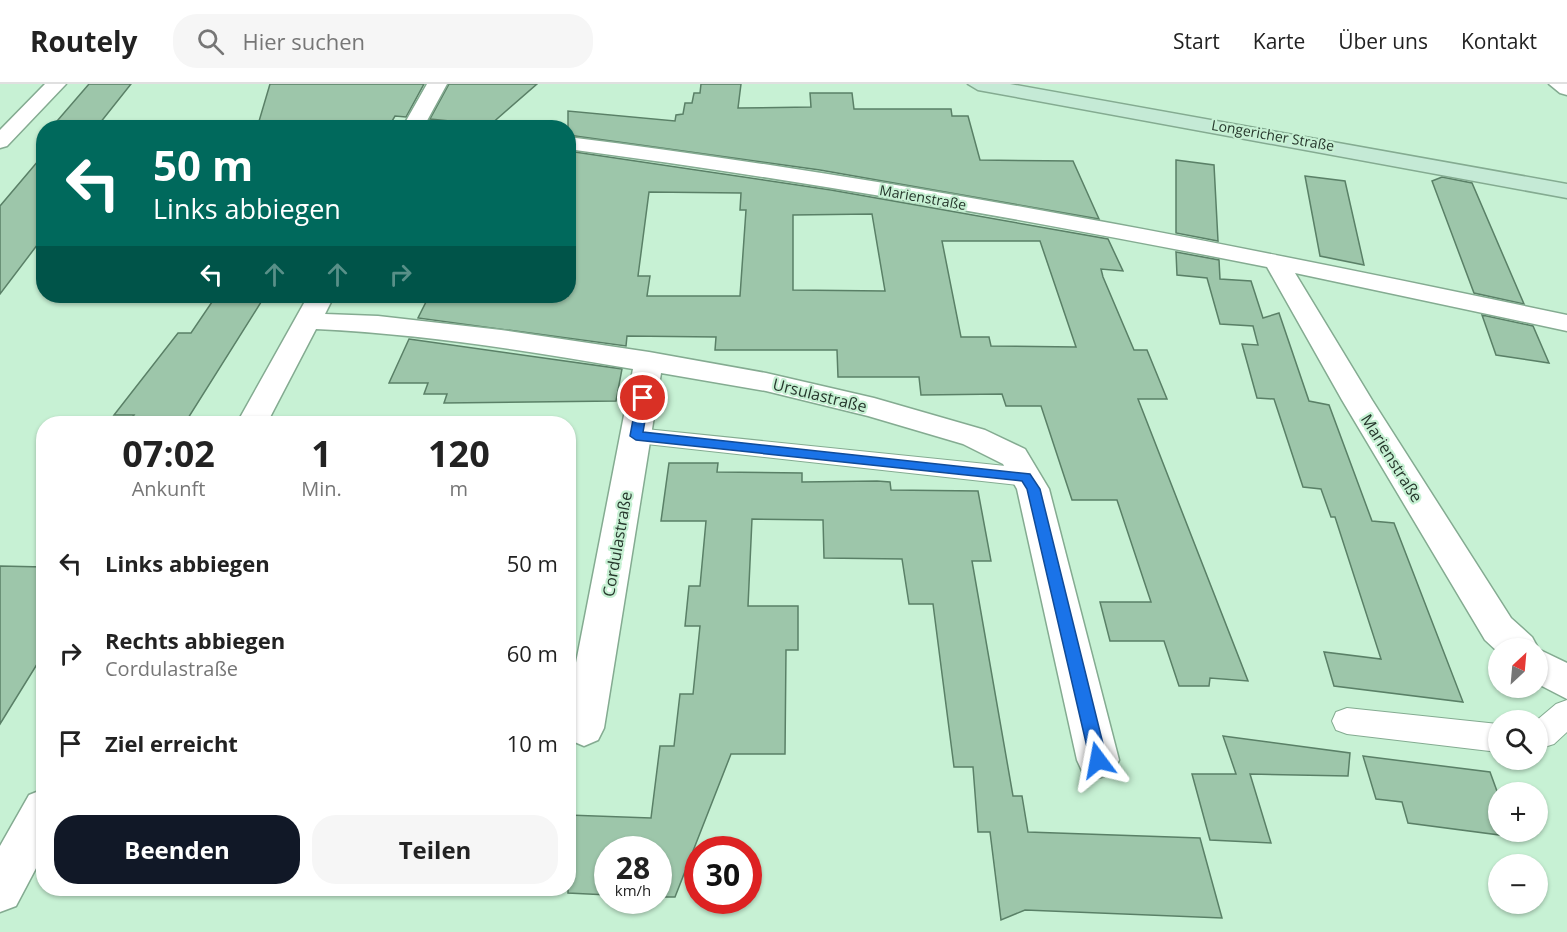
<!DOCTYPE html>
<html lang="de">
<head>
<meta charset="utf-8">
<style>
	:root { --surface:#fff; --page:#f6f6f6; --text:#222; --muted:#767676; --line:#e0e0e0; --accent:#111827 }
	body { margin:0; font-family:"Open Sans",sans-serif; background:var(--page); color:var(--text); height:100vh; display:flex; flex-direction:column; font-size:22px; white-space:nowrap }
	* { box-sizing:border-box; margin:0 }
	p { font-size:20px; color:var(--muted) }
	.icon { flex:none; width:33px; height:33px; fill:none; stroke:currentColor; stroke-width:2; stroke-linecap:round; stroke-linejoin:round }
	.map { position:relative; flex:1; overflow:hidden }
	.sheet { position:absolute; left:36px; top:332px; width:540px; height:480px; display:flex; flex-direction:column; background:var(--surface); border-radius:24px; box-shadow:0 2px 4px #0004 }
	.sheet>* { flex:none }
	.top-card { position:absolute; left:36px; top:36px; width:540px; height:183px; border-radius:24px; box-shadow:0 2px 4px #0004; background:#00695c; color:#fff; overflow:hidden }
	.needle { width:39px; rotate:26deg }
	.tools { position:absolute; left:1488px; top:554px; display:grid; gap:12px }
	.tools a { display:grid; place-items:center; width:60px; height:60px; border-radius:50%; background:var(--surface); box-shadow:0 2px 4px #0004; font-size:30px }
	.speed { position:absolute; left:594px; top:752px; display:flex; gap:12px; font-size:30px; font-weight:700; text-align:center }
	.speed>* { display:grid; place-content:center; width:78px; height:78px; border-radius:50%; background:var(--surface); box-shadow:0 2px 4px #0004; line-height:1 }
	.speed small { font-size:15px; font-weight:400 }
	.speed .limit { border:9px solid #d22; background:#fff; color:#111 }
	.pin { position:absolute; display:grid; place-items:center; width:51px; height:51px; color:#fff; margin:-26px; border:3px solid #fff; border-radius:50%; box-shadow:0 2px 6px #0007 }
	.me { position:absolute; width:66px; margin:-33px; rotate:347deg; stroke-linejoin:round; filter:drop-shadow(0 0 4px #0008) }
	.turn { display:flex; align-items:center; gap:21px; height:126px; padding:0 18px; font-size:27px }
	.turn .icon { width:78px; height:78px; stroke-width:2.5 }
	.turn b { display:block; font-size:42px; line-height:51px }
	.lanes { display:flex; align-items:center; height:57px; padding:0 18px; background:#0003; justify-content:center; gap:30px; direction:ltr }
	.lanes .off { opacity:.35 }
	.eta { display:flex; justify-content:space-evenly; align-items:center; height:102px; text-align:center }
	.eta b { font-size:36px; font-weight:700; line-height:42px }
	.cta { display:flex; gap:12px; margin-top:auto; padding:12px 18px }
	.cta a { flex:1; height:69px; border-radius:24px; background:var(--accent); color:#fff; font-size:24px; font-weight:700; line-height:69px; text-align:center }
	.cta a+a { background:var(--page); color:var(--text) }
	ul { padding:0; list-style:none }
	li { display:flex; align-items:center; gap:18px; height:90px; padding:0 18px }
	li div { flex:1 }
	li b { display:block; font-size:22px }
	li em { font-style:normal }
	header { display:flex; align-items:center; gap:36px; box-sizing:border-box; height:84px; padding:0 30px; background:var(--surface); border-bottom:2px solid var(--line) }
	header strong { font-size:28px }
	nav { display:flex; gap:33px; margin-inline-start:auto; font-size:21px }
	.search { width:420px; height:54px; background:var(--page); display:flex; align-items:center; gap:15px; box-sizing:border-box; padding:0 21px; border-radius:24px; color:var(--muted); font-size:22px }
	.map>svg:first-child { display:block }
	.building { fill:#9dc6aa; stroke:#5a8067; stroke-width:1.5; fill-rule:evenodd }
	.lines { fill:none; stroke-linecap:round; stroke-linejoin:round }
	.lane-casing { stroke:#84ab91; stroke-width:2 }
	.street-casing { stroke:#84ab91; stroke-width:3 }
	.secondary-casing { stroke:#84ab91; stroke-width:3 }
	.lane { fill:#fff; fill-rule:evenodd }
	.street { fill:#fff; fill-rule:evenodd }
	.secondary { fill:#c5ead6; fill-rule:evenodd }
	.route { fill:#1a73e8; stroke:#114b97; stroke-width:1.5 }
	.labels { text-anchor:middle; dominant-baseline:central; stroke-width:4.5; stroke-linejoin:round; paint-order:stroke }
	.far-street-label { font-size:14px; fill:#26372c; stroke:#c7f1d4 }
	.street-label { font-size:16px; fill:#26372c; stroke:#c7f1d4 }
</style>
</head>
<body>
<header>
<strong>Routely</strong>
<div class="search"><svg class="icon" aria-label="search" viewBox="0 0 24 24"><circle cx="10" cy="10" r="6"/><path d="M15 15l6 6"/></svg>Hier suchen</div>
<nav><a>Start</a><a>Karte</a><a>Über uns</a><a>Kontakt</a></nav>
</header>
<div class="map">
<svg width="1567" height="848" viewBox="0 0 1567 848">
	<rect width="100%" height="100%" fill="#c7f1d4"/>
	<path class="building" d="M89 0H131L96 44H51Z
		M270 0H424L406 33 395 32 388 44H257Z
		M449 0H537L490 41 430 35Z
		M701 0H741L738 24 811 23 810 9H852L854 25H951L952 32H968L980 76 1073 77 1099 135 820 86 568 51V27L675 37 676 31 683 30 685 19H692L694 9H700Z
		M568 67 831 106 1108 155 1123 187 1101 185 1103 193 1134 266H1147L1167 315H1138L1248 597 1210 594 1209 602H1179L1164 557H1110L1100 518H1151L1117 416H1072L1041 322H1006L1002 310 921 311 919 293H838L837 266H715L716 253 627 252 626 262 418 234 429 212H568ZM649 108 741 109 740 126H746L740 212H647L650 192H638ZM872 130 885 207 793 206V131ZM942 157H1040L1076 263 991 262 989 253H961Z
		M44 70V152L0 210V122Z
		M1176 76 1214 81 1218 157 1176 149Z
		M1305 92 1345 97 1364 181 1320 172Z
		M1442 93 1472 99 1524 220 1474 209 1432 97Z
		M1176 168 1219 176 1220 195 1251 197 1263 234 1279 229 1309 317 1329 321 1372 437 1394 439 1463 618 1334 602 1324 568 1381 575 1335 433H1331L1321 405 1303 403 1274 315 1257 314 1242 260 1258 261 1253 242 1220 240 1207 194 1177 191Z
		M214 215H263L185 339H128L134 331H114L178 249H191Z
		M1482 231 1533 242 1549 279 1496 271Z
		M409 255 622 285 616 317 444 319 447 310H424L428 299H389Z
		M669 379H718L717 388 802 389V398L877 397 890 398 891 406 978 407 991 477H972L1013 712H1022L1028 748 1200 754 1222 834 1025 826 1001 836 990 748H978L973 683H954L933 520H909L902 475 824 474 823 436 752 435 748 522H798V566H786L785 670H731L675 813H658V765H608V811L568 809V731L651 734 660 662H674L680 610H693L700 542H685L689 502H700L706 437H661Z
		M0 482 44 483V569L0 640Z
		M1223 652 1350 669 1348 692 1250 690 1271 759 1210 756 1192 690H1236Z
		M1363 672 1490 688 1498 710V747H1513L1515 753 1408 739 1402 718 1376 715Z"/>
	<g class="lines">
		<defs>
			<path id="lane" d="M636 344 1026 384 1035 387 1038 393 1035 399 1026 402 628 358 624 352 628 346Z
				M1567 616V648L1554 660 1538 665 1537 636 1556 620Z
				M1347 624 1498 640V668L1347 650 1336 646 1332 637 1336 628Z"/>
			<path id="street" d="M45 0H66L7 62 0 64V46Z
				M427 0H447L423 44H402Z
				M1549 0H1567V11L1560 9Z
				M568 53C904 95 1236 161 1567 231V247L1295 189 1372 316 1511 534 1532 553 1538 564V565L1498 564V568L1485 556 1342 316 1267 183C1035 137 803 96 568 65Z
				M308 212H334L325 230 378 232 501 246 649 268 766 289 874 314 985 346 1025 365 1049 405 1119 676 1113 689 1098 694 1083 689 1077 676 1017 405 1003 380 963 360 868 332 766 307 661 289 604 644 598 656 584 662 570 656 568 620 633 285C528 267 423 250 316 245L267 339H237Z
				M1538 565 1567 579V615L1538 600Z
				M44 705V769L16 822 0 828V762L29 711Z"/>
			<path id="secondary" d="M968 0H1010L1567 100V114L978 6Z"/>
		</defs>
		<use href="#lane" class="lane-casing"/>
		<use href="#street" class="street-casing"/>
		<use href="#secondary" class="secondary-casing"/>
		<use href="#lane" class="lane"/>
		<use href="#street" class="street"/>
		<use href="#secondary" class="secondary"/>
	</g>
	<path class="route" d="M643 310 649 314 643 348 1030 390 1040 405 1107 676 1104 681 1098 683 1092 681 1090 676 1027 405 1022 397 636 356 630 352 637 314Z"/>
	<g class="labels">
		<g class="far-street-label">
			<text transform="translate(1273 51) rotate(10)">Longericher Straße</text>
			<text transform="translate(923 113) rotate(10)">Marienstraße</text>
		</g>
		<g class="street-label">
			<text transform="translate(820 311) rotate(14)">Ursulastraße</text>
			<text transform="translate(1392 374) rotate(58)">Marienstraße</text>
			<text transform="translate(617 460) rotate(-80)">Cordulastraße</text>
		</g>
	</g>
</svg>
<div class="tools">
<a><svg class="needle" viewBox="-14 -14 28 28"><path d="M0-13l5 13h-10z" fill="#e53935"/><path d="M0 13l5-13h-10z" fill="#767676"/></svg></a>
<a><svg class="icon" aria-label="search" viewBox="0 0 24 24"><circle cx="10" cy="10" r="6"/><path d="M15 15l6 6"/></svg></a>
<a>+</a>
<a>−</a>
</div>
<div class="speed"><div>28<small>km/h</small></div><div class="limit">30</div></div>
<div class="pin" style="left:643px;top:314px;background:#d93025"><svg class="icon" aria-label="arrive" viewBox="0 0 24 24"><path d="M6 21V4h12l-3 4 3 4H6"/></svg></div>
<svg class="me" style="left:1098px;top:676px" viewBox="-20 -20 40 40"><path d="M0-17L14 15 0 8-14 15z" fill="#1a73e8" stroke="#fff" stroke-width="4"/></svg>
<div class="top-card">
<div class="turn"><svg class="icon" aria-label="left" viewBox="0 0 24 24"><path d="M17 20v-9H6M10 6l-5 5 5 5"/></svg><div><b>50 m</b>Links abbiegen</div></div>
<div class="lanes"><svg class="icon" aria-label="left" viewBox="0 0 24 24"><path d="M17 20v-9H6M10 6l-5 5 5 5"/></svg><svg class="icon off" aria-label="ahead" viewBox="0 0 24 24"><path d="M12 20V5M6 11l6-6 6 6"/></svg><svg class="icon off" aria-label="ahead" viewBox="0 0 24 24"><path d="M12 20V5M6 11l6-6 6 6"/></svg><svg class="icon off" aria-label="right" viewBox="0 0 24 24"><path d="M7 20v-9h11M14 6l5 5-5 5"/></svg></div>
</div>
<section class="sheet">
<div class="eta">
<div><b>07:02</b><p>Ankunft</p></div>
<div><b>1</b><p>Min.</p></div>
<div><b>120</b><p>m</p></div>
</div>
<ul>
<li><svg class="icon" aria-label="left" viewBox="0 0 24 24"><path d="M17 20v-9H6M10 6l-5 5 5 5"/></svg><div><b>Links abbiegen</b></div><em>50 m</em></li>
<li><svg class="icon" aria-label="right" viewBox="0 0 24 24"><path d="M7 20v-9h11M14 6l5 5-5 5"/></svg><div><b>Rechts abbiegen</b><p>Cordulastraße</p></div><em>60 m</em></li>
<li><svg class="icon" aria-label="arrive" viewBox="0 0 24 24"><path d="M6 21V4h12l-3 4 3 4H6"/></svg><div><b>Ziel erreicht</b></div><em>10 m</em></li>
</ul>
<div class="cta"><a>Beenden</a><a>Teilen</a></div>
</section>
</div>
</body>
</html>
